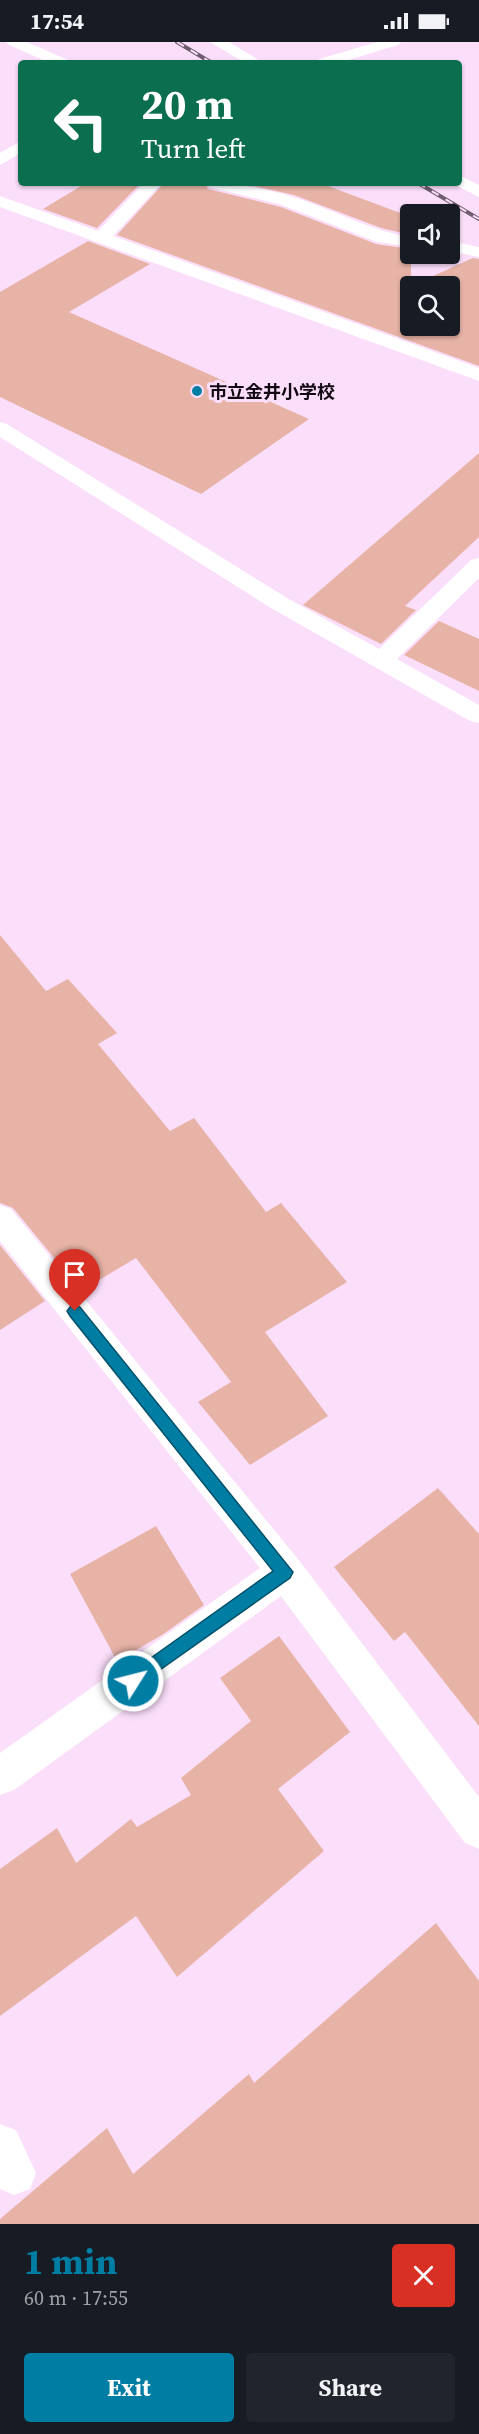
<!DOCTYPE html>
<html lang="en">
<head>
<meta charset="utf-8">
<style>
	:root { --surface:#171b24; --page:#20242c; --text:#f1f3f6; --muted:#9ea1a6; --accent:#007da3 }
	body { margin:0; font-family:"Source Serif 4","Noto Sans JP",serif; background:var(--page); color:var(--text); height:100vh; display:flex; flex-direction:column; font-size:22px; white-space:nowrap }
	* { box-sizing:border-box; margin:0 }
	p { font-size:20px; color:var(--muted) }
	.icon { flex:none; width:33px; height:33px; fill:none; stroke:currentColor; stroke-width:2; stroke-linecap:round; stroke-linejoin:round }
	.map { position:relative; height:2182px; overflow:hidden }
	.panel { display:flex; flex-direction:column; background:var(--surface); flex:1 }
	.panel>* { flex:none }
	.banner { position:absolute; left:18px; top:18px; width:444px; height:126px; border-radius:6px; box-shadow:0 2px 4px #0004; background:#0b6e4f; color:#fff; overflow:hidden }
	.fabs { position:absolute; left:400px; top:162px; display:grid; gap:12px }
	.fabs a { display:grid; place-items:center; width:60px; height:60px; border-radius:6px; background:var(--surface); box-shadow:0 2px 4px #0004; font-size:30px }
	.pin { position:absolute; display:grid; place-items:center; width:51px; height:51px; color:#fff; margin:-62px -26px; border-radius:50% 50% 50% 0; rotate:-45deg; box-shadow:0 0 6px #0007 }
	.pin .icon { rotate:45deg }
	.me { position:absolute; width:66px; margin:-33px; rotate:54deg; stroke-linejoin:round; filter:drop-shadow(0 0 4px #0008) }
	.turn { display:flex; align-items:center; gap:21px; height:126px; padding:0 24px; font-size:27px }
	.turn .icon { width:78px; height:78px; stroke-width:2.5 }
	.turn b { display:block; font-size:42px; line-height:51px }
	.round { display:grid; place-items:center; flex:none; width:63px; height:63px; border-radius:6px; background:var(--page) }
	.overview { display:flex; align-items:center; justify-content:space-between; height:102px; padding:0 24px }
	h1 { font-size:36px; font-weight:700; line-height:45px; color:var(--accent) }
	.action { display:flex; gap:12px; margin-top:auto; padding:12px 24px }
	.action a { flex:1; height:69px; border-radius:6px; background:var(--accent); color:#fff; font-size:24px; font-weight:700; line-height:69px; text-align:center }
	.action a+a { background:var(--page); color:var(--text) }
	.status { display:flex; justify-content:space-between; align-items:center; height:42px; padding:0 30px; background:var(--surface); direction:ltr }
	.status svg { height:16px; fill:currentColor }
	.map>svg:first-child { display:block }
	.building { fill:#e8b3a7; fill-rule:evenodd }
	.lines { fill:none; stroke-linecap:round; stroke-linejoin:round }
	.service { fill:#fff; fill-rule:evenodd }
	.rail-casing { stroke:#6e5d6d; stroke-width:4 }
	.rail { stroke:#fbdefa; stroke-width:2; stroke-dasharray:8; stroke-linecap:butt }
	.route { fill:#007da3; stroke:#00516a; stroke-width:1.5 }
	.poi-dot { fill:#007da3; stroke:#fbdefa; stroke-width:2 }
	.labels { text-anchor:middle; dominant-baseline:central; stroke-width:6; stroke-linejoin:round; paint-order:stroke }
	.far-poi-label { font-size:18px; font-weight:bold; fill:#120912; stroke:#fbdefa; text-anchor:start }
</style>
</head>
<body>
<div class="status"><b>17:54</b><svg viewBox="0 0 49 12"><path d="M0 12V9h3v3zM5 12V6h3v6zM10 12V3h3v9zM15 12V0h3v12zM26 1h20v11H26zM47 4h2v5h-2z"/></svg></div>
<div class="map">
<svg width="479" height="2182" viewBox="0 0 479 2182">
	<rect width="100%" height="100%" fill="#fbdefa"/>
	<path class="building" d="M86 141H141L97 186 43 167Z
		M164 141H205L208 147 281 165 376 202 411 207V244L473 216 479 217V324L117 193ZM411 244H450V284H411Z
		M241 141H320L411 175V193L381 186 294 153Z
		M88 199 150 222 69 270 309 377 201 452 0 355V250Z
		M479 411V495L405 564 416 568 381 602 303 563Z
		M439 579 479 597V649L404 613Z
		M0 893 46 949 68 937 117 991 98 1002 170 1089 194 1076 266 1170 281 1161 347 1240 265 1290 328 1374 250 1423 198 1360 231 1340 136 1216 89 1244 82 1235 74 1240 13 1166 0 1161Z
		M0 1203 45 1259 0 1288Z
		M438 1446 479 1492V1684L405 1590 394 1599 334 1525Z
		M156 1484 204 1563 162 1593 117 1619 70 1532Z
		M279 1594 350 1690 278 1747 324 1809 177 1935 136 1874 0 1974V1827L57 1786 76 1821 131 1777 137 1785 191 1753 181 1736 251 1679 220 1636Z
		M436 1881 479 1939V2182H0V2177L107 2086 133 2132 249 2032 254 2041Z"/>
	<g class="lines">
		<path class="service" d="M6 0H27L68 18 71 21H50L9 3Z
			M210 0H229L264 21H245Z
			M377 0H401L398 3 338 21H313L316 18Z
			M21 99V111L0 123V111Z
			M459 133 479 143V155L453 142 459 141Z
			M144 141H162L113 194 479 326V339L0 165V154L98 189Z
			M207 141C236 141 264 146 293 155 333 167 369 189 411 195V205L377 200 282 163 209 145Z
			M450 199 479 205V215L450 209Z
			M0 380 7 382 287 556 379 607 471 518 479 516V536L397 617 479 663V681L470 679 271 566 0 395Z
			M0 1163 11 1167 298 1517 479 1755V1807L465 1801 281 1554 14 1748 0 1753V1711L260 1526 0 1199Z
			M0 2082 16 2088 36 2131 30 2147 14 2153 0 2147Z"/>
		<defs>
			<path id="rail" d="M177 0 212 21
				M418 141 479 177"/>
		</defs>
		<use href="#rail" class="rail-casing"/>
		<use href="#rail" class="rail"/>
	</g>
	<path class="route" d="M75 1263 80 1265 293 1530 290 1536 133 1647 127 1645 124 1639 127 1633 273 1529 70 1274 67 1269 70 1265Z"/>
	<circle class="poi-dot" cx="197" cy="349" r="6"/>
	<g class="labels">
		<g class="far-poi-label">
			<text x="209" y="349">市立金井小学校</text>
		</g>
	</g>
</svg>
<div class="fabs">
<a><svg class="icon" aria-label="sound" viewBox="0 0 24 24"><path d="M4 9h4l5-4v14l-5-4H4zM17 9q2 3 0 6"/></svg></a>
<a><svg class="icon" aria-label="search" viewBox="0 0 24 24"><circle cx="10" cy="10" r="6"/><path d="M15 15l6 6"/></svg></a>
</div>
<div class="pin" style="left:75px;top:1269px;background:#d93025"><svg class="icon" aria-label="arrive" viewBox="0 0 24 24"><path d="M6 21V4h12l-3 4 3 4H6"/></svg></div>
<svg class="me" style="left:133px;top:1639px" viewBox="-20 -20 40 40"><circle r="17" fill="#007da3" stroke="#fff" stroke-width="3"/><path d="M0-11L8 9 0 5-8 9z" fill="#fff"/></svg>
<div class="banner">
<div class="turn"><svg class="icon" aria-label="left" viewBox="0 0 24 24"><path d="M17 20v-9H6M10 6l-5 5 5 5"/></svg><div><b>20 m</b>Turn left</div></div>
</div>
</div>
<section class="panel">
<div class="overview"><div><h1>1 min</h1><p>60 m · 17:55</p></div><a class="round" style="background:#d93025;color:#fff"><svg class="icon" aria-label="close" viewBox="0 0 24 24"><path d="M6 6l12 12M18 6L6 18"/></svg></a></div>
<div class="action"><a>Exit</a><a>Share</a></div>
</section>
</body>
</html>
